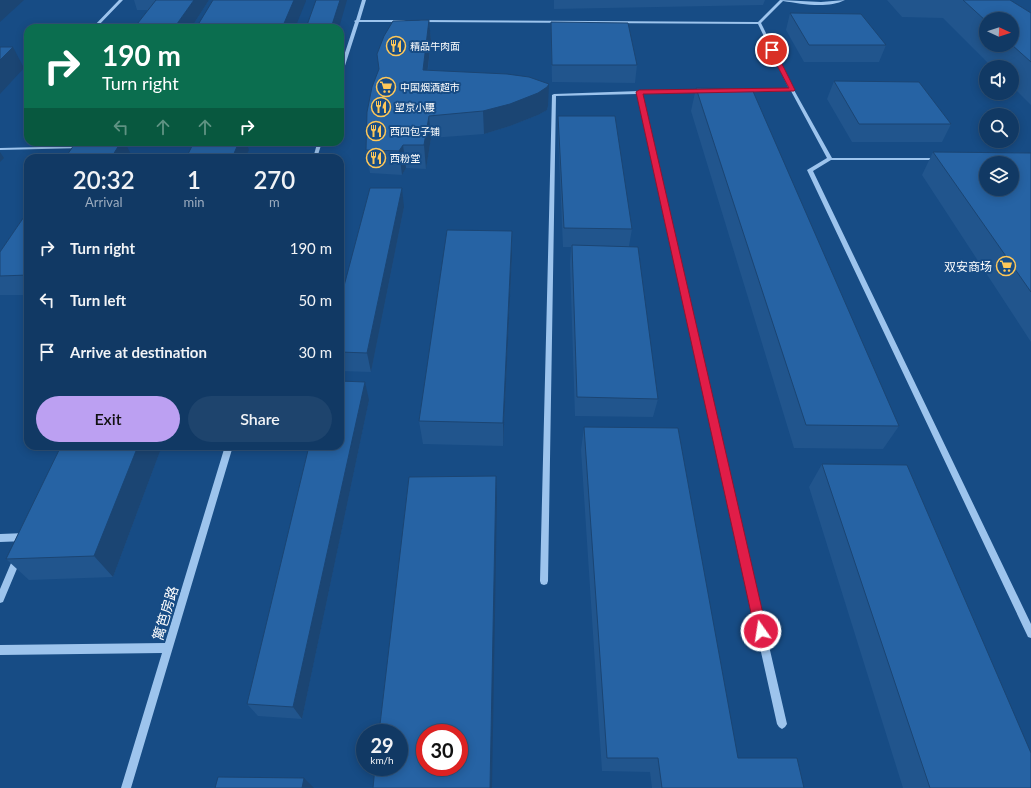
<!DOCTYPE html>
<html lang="en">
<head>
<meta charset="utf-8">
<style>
	:root { --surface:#113964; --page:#1e446d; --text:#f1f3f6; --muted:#9cacbf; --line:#305378; --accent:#bca0f2 }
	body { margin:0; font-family:Lato,"Noto Sans SC",sans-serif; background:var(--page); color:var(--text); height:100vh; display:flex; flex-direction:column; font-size:15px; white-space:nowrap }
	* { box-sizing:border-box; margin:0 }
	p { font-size:13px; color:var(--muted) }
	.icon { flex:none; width:22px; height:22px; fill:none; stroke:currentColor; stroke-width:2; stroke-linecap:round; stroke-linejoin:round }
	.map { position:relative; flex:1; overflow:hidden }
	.panel { position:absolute; left:24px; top:154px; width:320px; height:296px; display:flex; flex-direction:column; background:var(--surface); border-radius:12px; box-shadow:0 2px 10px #0003,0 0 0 1px var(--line) }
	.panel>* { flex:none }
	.guide { position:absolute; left:24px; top:24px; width:320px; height:122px; border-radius:12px; box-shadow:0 2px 10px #0003,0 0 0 1px var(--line); background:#0b6e4f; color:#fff; overflow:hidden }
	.needle { width:26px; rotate:93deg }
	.tools { position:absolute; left:979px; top:12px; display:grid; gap:8px }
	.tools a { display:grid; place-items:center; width:40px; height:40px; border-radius:50%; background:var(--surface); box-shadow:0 2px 10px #0003,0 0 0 1px var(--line); font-size:20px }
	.speed { position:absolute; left:356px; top:724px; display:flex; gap:8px; font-size:20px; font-weight:700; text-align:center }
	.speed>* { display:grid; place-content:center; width:52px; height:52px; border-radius:50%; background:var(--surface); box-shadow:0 2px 10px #0003,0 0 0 1px var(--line); line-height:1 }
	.speed small { font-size:10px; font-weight:400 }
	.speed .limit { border:6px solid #d22; background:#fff; color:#111 }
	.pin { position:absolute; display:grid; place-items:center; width:34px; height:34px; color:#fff; margin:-17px; border:2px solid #fff; border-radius:50%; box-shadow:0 1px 4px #0007 }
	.me { position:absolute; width:44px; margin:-22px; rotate:347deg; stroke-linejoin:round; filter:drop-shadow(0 0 3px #0008) }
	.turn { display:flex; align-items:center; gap:14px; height:84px; padding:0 12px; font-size:18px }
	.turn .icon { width:52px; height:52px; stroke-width:2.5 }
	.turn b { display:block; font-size:28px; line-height:34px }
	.lanes { display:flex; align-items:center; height:38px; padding:0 12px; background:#0003; justify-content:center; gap:20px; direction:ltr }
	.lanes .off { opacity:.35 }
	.eta { display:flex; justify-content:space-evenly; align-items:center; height:68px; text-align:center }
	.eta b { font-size:24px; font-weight:600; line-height:28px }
	.button { display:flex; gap:8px; margin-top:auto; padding:8px 12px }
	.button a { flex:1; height:46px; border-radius:24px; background:var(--accent); color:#111; font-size:16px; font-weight:600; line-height:46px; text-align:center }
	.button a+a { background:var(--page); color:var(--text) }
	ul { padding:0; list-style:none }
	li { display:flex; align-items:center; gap:12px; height:52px; padding:0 12px }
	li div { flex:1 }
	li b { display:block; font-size:15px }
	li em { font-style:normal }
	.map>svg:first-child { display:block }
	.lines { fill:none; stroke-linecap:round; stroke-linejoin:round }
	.minor { fill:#9dc4ed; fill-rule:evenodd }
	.wall { fill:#21558d; fill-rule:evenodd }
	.shaded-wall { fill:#1b4573 }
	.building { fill:#2663a4; stroke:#1b4573; fill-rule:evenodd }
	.route { fill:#e11d48; stroke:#92132f }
	.labels { text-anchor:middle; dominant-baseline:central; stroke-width:4; stroke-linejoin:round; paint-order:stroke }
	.far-poi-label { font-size:10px; fill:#fff; stroke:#174c85; text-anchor:start }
	.poi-label { font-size:12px; fill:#fff; stroke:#174c85; text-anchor:end }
	.near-street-label { font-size:14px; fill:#fff; stroke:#174c85 }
</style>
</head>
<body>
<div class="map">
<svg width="1031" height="788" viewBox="0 0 1031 788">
	<rect width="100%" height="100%" fill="#174c85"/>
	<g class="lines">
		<path class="minor" d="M119 0H123L96 28H92Z
			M362 0H366L360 20H404L406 21 404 22H359L342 75 340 76V68L355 22 354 21 356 20Z
			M780 0 821 2 845 0C827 9 802 4 783 1L761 23 794 90 832 158H938L940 159 938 160H831L813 171 1031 624V638L1028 637 807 170 827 158 791 91 744 92 742 91 744 90 789 89 758 24 421 22 419 21 421 20 758 22Z
			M706 90V92H704L642 94 787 724 785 727 782 729 779 727 777 724 637 94 556 96 548 581 547 584 544 585 541 584 540 581 552 95 554 94 639 91Z
			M261 142H322L317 158H313L317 144 239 145 237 144 239 143Z
			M200 144 202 145V146L119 147 117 146 119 145Z
			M82 146 84 147V148L0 150V148Z
			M225 446H233L131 788H121L162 653 0 655V645L165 643Z
			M26 533 29 534 30 537 29 540 26 541 0 542V534Z
			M17 555 20 556 21 559 3 602 0 603V589L14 556Z"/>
	</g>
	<path class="wall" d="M134 0H209L191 28H134L148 10H137Z
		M554 0H765L763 5 554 9Z
		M887 0H1010L1031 13V105L1012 86V67H992L943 18 902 17ZM986 19 1012 45H986Z
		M790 13 886 45 879 62H804L786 30Z
		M429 20 431 41 428 70 548 106 547 110 538 115 510 126 484 134 431 138 426 169 406 168 402 175 370 173 366 150Z
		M551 22 637 65 635 83 552 82 551 39Z
		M834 81 951 124 942 142H852L827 99Z
		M696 88 899 426 883 449 794 448 691 111Z
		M558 116 632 229 629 246 658 399 653 417 575 416 570 264 571 247H563L558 134Z
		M933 152 1031 153V342L922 175Z
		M404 207 371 372 340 371V301Z
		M28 211V295H0V252Z
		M512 231V255L503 446 423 444 419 421Z
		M369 400 302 719 258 716 247 704Z
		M584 427 738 758 804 788H652L650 772 602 771 581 450Z
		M61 446H162L113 577 29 580 6 559Z
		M822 464 1031 788H903L809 487Z"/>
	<path class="shaded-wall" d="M0 0H24L0 22Z
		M194 0H209L191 28H174Z
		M294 0H306V1L295 28H282Z
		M340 0H347L339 28H331Z
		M429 20 431 41 425 91 423 70Z
		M13 47 24 68 0 94V60Z
		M549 84 548 106 547 110 538 115 510 126 484 134 483 111Z
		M429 116 431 138 426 169 424 145Z
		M121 142H125L132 157 131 158H111Z
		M239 142H246L249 150 245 158H232Z
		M403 145 406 168 402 175 399 151Z
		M0 152 4 158 0 162Z
		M402 188 404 207 371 372 367 353Z
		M512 231V255L503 446V423Z
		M365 382 369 400 302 719 293 707Z
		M138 446H162L113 577 94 556Z
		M496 476 497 498 492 788H490Z
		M304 778 314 788H302Z"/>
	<path class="building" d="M156 0H194L174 28H134Z
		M213 0H294L282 28H196Z
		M316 0H340L331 28H306Z
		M963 0H1010L1031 13V62L1012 45V19H986V21Z
		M790 13 861 14 886 45H809Z
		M429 20 423 70 507 74 529 77 549 84 547 87 538 93 510 104 483 111 429 116 424 145H403L399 151 366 150 367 112 372 87 379 69 377 54 384 36 393 21Z
		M551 22 628 23 637 65H552Z
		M0 47H13L0 60Z
		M834 81 919 82 951 124H859Z
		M696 88 752 89 899 426 806 425Z
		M558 116H615L632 229 564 228Z
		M76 142H121L111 158H65Z
		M194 142H239L232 158H186Z
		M933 152 1031 153V292ZM986 163H1012V189H986Z
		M370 188H402L367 353 340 352V301Z
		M28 211V275L0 276V252Z
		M447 230 512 231 503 423 419 421Z
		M572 245 638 247 658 399 577 397Z
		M340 381 365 382 293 707 247 704 309 446H340Z
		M584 427 678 428 738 758H797L804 788H662L658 758H607Z
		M61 446H138L94 556 6 559Z
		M822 464 907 465 1031 753V788H930Z
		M496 476 490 788H373L375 767H399V733H379L409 477ZM425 733H459V767H425Z
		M218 777 304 778 302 788H215Z"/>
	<path class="route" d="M772 48 775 50 795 90 794 91 643 94 767 631 765 635 761 637 757 635 755 631 636 92 639 90 789 88 769 50Z"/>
	<defs>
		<symbol id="restaurant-ring" viewBox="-11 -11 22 22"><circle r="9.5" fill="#174c85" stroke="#ffc859" stroke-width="1.5"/><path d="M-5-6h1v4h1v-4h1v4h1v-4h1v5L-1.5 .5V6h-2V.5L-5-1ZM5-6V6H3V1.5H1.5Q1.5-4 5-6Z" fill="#ffc859"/></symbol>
		<symbol id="supermarket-ring" viewBox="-11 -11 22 22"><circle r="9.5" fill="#174c85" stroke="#ffc859" stroke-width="1.5"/><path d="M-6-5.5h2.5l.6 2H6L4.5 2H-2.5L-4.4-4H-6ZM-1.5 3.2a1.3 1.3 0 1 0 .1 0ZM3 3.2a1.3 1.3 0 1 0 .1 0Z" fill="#ffc859"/></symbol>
	</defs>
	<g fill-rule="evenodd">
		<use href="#restaurant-ring" x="385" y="35" width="22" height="22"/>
		<use href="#supermarket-ring" x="375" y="76" width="22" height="22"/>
		<use href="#restaurant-ring" x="370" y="96" width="22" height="22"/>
		<use href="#restaurant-ring" x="365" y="120" width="22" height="22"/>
		<use href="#restaurant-ring" x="365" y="147" width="22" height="22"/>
		<use href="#supermarket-ring" x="995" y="255" width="22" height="22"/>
	</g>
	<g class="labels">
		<g class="far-poi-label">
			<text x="410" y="46">精品牛肉面</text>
			<text x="400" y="87">中国烟酒超市</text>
			<text x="395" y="107">望京小腰</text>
			<text x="390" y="131">西四包子铺</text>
			<text x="390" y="158">西粉堂</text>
		</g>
		<g class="poi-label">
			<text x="992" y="266">双安商场</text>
		</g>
		<g class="near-street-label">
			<text transform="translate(165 613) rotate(-73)">篱笆房路</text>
		</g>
	</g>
</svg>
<div class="tools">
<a><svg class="needle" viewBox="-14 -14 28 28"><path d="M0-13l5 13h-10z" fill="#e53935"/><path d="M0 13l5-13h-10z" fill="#9cacbf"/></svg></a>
<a><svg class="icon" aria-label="sound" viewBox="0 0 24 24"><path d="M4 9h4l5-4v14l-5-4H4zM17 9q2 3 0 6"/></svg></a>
<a><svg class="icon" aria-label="search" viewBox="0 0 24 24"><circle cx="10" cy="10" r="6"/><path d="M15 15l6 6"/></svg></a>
<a><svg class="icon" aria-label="layers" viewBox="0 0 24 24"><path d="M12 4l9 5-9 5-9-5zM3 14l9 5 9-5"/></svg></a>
</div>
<div class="speed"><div>29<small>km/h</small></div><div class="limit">30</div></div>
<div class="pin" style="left:772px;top:50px;background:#d93025"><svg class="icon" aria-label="arrive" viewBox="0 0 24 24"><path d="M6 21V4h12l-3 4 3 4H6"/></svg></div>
<svg class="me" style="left:761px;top:631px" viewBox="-20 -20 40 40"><circle r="17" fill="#e11d48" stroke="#fff" stroke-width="3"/><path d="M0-11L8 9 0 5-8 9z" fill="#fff"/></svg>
<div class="guide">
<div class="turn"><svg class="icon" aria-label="right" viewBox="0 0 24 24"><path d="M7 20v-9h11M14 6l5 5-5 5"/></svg><div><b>190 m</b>Turn right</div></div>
<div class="lanes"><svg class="icon off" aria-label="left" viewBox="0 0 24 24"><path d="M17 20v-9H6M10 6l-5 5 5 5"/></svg><svg class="icon off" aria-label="ahead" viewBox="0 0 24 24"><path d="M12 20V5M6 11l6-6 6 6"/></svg><svg class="icon off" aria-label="ahead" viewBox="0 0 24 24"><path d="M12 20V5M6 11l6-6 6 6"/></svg><svg class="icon" aria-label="right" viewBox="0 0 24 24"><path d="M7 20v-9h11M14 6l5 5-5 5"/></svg></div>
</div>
<section class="panel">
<div class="eta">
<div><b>20:32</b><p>Arrival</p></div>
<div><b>1</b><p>min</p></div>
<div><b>270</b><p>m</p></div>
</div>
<ul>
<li><svg class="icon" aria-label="right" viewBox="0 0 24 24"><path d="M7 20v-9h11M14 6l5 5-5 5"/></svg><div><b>Turn right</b></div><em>190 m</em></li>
<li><svg class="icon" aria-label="left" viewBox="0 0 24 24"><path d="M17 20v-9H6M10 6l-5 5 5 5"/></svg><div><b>Turn left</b></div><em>50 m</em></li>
<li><svg class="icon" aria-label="arrive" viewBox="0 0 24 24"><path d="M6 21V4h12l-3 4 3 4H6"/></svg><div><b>Arrive at destination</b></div><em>30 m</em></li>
</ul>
<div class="button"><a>Exit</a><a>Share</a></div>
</section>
</div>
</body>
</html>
